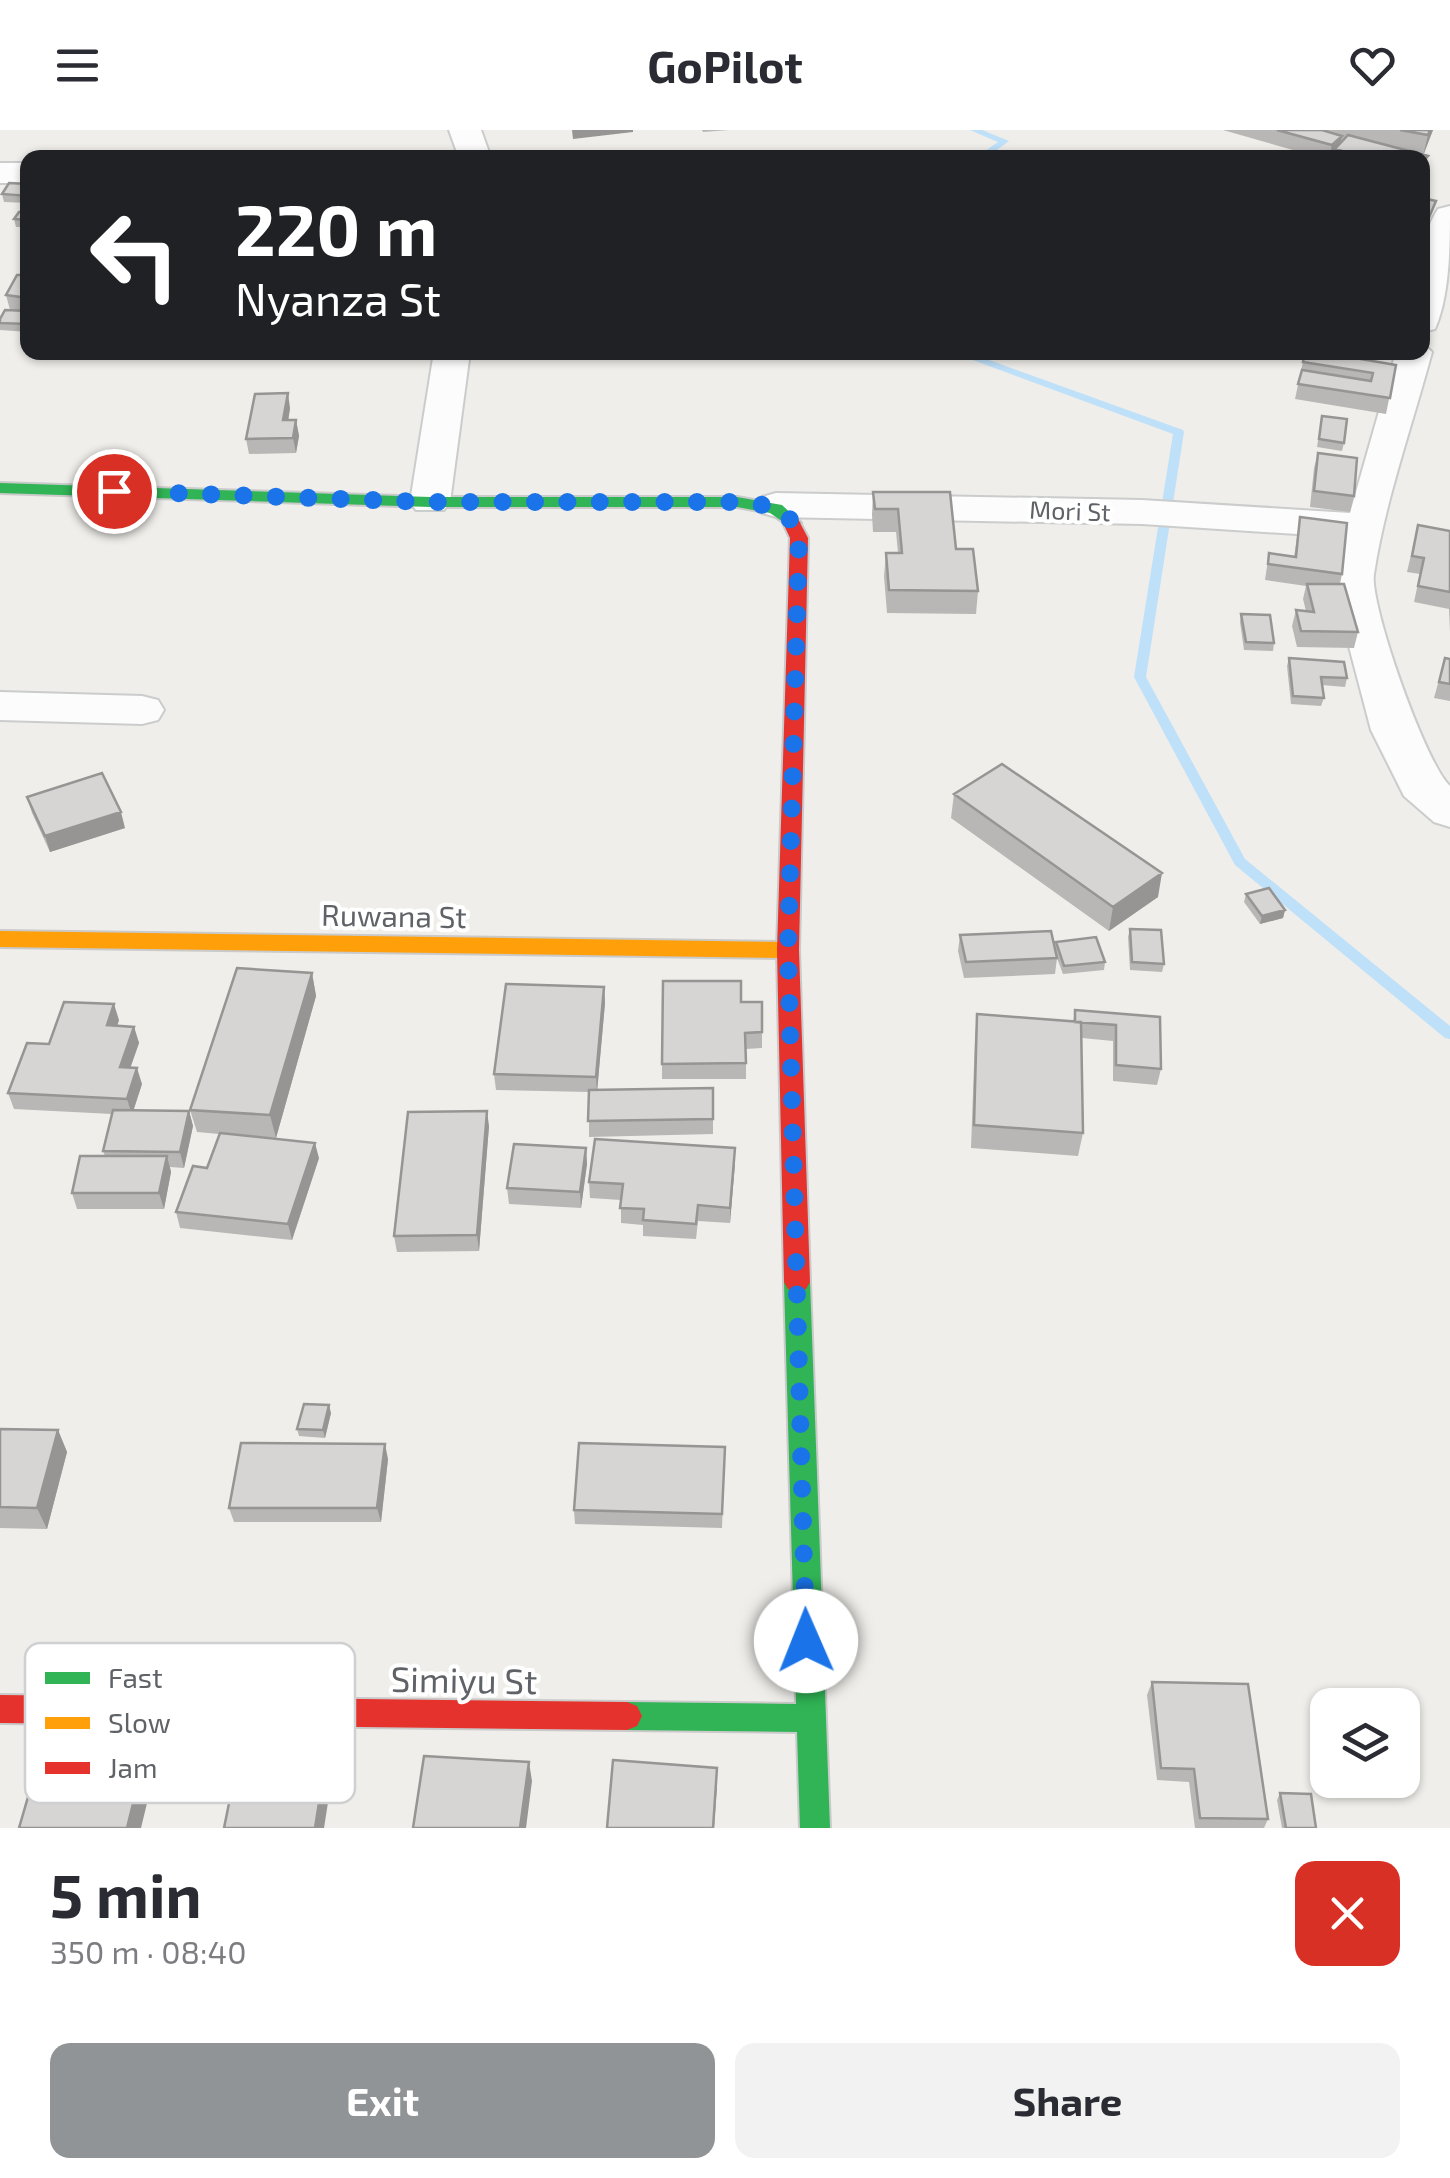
<!DOCTYPE html>
<html lang="en">
<head>
<meta charset="utf-8">
<style>
	:root { --surface:#fff; --page:#f2f2f3; --text:#2b2b33; --muted:#7c7c81; --accent:#919496 }
	body { margin:0; font-family:"Exo 2",sans-serif; background:var(--page); color:var(--text); height:100vh; display:flex; flex-direction:column; font-size:38px; white-space:nowrap }
	* { box-sizing:border-box; margin:0 }
	p { font-size:32px; color:var(--muted) }
	.icon { flex:none; width:55px; height:55px; fill:none; stroke:currentColor; stroke-width:2; stroke-linecap:round; stroke-linejoin:round }
	.map { position:relative; height:1698px; overflow:hidden }
	.drawer { display:flex; flex-direction:column; background:var(--surface); flex:1 }
	.drawer>* { flex:none }
	.guide { position:absolute; left:20px; top:20px; width:1410px; height:210px; border-radius:20px; box-shadow:0 2px 8px #0004; background:#202124; color:#fff; overflow:hidden }
	.fabs { position:absolute; left:1310px; top:1558px; display:grid; gap:20px }
	.fabs a { display:grid; place-items:center; width:110px; height:110px; border-radius:20px; background:var(--surface); box-shadow:0 2px 8px #0004; font-size:50px }
	.pin { position:absolute; display:grid; place-items:center; width:85px; height:85px; color:#fff; margin:-42px; border:5px solid #fff; border-radius:50%; box-shadow:0 2px 10px #0007 }
	.me { position:absolute; width:110px; margin:-55px; rotate:359deg; stroke-linejoin:round; filter:drop-shadow(0 0 8px #0008) }
	.turn { display:flex; align-items:center; gap:35px; height:210px; padding:0 50px; font-size:45px }
	.turn .icon { width:130px; height:130px; stroke-width:2.5 }
	.turn b { display:block; font-size:70px; line-height:85px }
	.round { display:grid; place-items:center; flex:none; width:105px; height:105px; border-radius:20px; background:var(--page) }
	.headline { display:flex; align-items:center; justify-content:space-between; height:170px; padding:0 50px }
	h1 { font-size:60px; font-weight:700; line-height:75px }
	.cta { display:flex; gap:20px; margin-top:auto; padding:20px 50px }
	.cta a { flex:1; height:115px; border-radius:20px; background:var(--accent); color:#fff; font-size:40px; font-weight:700; line-height:115px; text-align:center }
	.cta a+a { background:var(--page); color:var(--text) }
	header { display:flex; justify-content:space-between; align-items:center; height:130px; padding:0 50px; background:var(--surface); font-size:45px; font-weight:700 }
	.map>svg:first-child { display:block }
	.lines { fill:none; stroke-linecap:round; stroke-linejoin:round }
	.stream { fill:#bfe0f9; fill-rule:evenodd }
	.street-casing { stroke:#cbcccc; stroke-width:4 }
	.fast-casing { stroke:#cacacb; stroke-width:4 }
	.slow-casing { stroke:#cacacb; stroke-width:4 }
	.jam-casing { stroke:#cacacb; stroke-width:4 }
	.street { fill:#fdfcfc; fill-rule:evenodd }
	.fast { fill:#30b455; fill-rule:evenodd }
	.slow { fill:#ff9f0a; fill-rule:evenodd }
	.jam { fill:#e5322d; fill-rule:evenodd }
	.wall { fill:#b8b7b5 }
	.shaded-wall { fill:#969594 }
	.building { fill:#d6d5d3; stroke:#969594; stroke-width:2.5 }
	.route { stroke:#1a73e8; stroke-width:18; stroke-dasharray:0 32.4 }
	.labels { text-anchor:middle; dominant-baseline:central; stroke-width:8; stroke-linejoin:round; paint-order:stroke }
	.far-street-label { font-size:25px; fill:#5f6368; stroke:#fff }
	.street-label { font-size:30px; fill:#5f6368; stroke:#fff }
	.near-street-label { font-size:35px; fill:#5f6368; stroke:#fff }
	.key { fill:#fff; stroke:#cfd0d2; stroke-width:2.5 }
	.key-label { font-size:28px; fill:#5f6368 }
</style>
</head>
<body>
<header><svg class="icon" aria-label="menu" viewBox="0 0 24 24"><path d="M4 6h16M4 12h16M4 18h16"/></svg>GoPilot<svg class="icon" aria-label="heart" viewBox="0 0 24 24"><path d="M12 20l-8-8c-3-5 5-10 8-4 3-6 11-1 8 4z"/></svg></header>
<div class="map">
<svg width="1450" height="1698" viewBox="0 0 1450 1698">
	<rect width="100%" height="100%" fill="#efeeea"/>
	<g class="lines">
		<path class="stream" d="M970 0H982L1009 11 986 28H975L998 12Z
			M951 222H967L1183 300 1184 302 1146 547 1245 729 1450 896V909L1445 908 1235 735 1134 547 1173 304Z"/>
		<defs>
			<path id="street" d="M449 0H481L491 28H459Z
				M0 33H28V53H0Z
				M1450 76C1450 114 1450 165 1435 199L1422 202C1422 163 1415 113 1438 79Z
				M1422 213 1432 222C1413 293 1385 371 1374 444 1369 473 1426 635 1450 656V697L1434 692 1404 666 1371 600 1331 448 1343 407 1142 394 776 387 762 383 756 375 762 367 776 363 1142 370 1350 383 1396 222H1422Z
				M434 222H470L450 372 444 380H416L410 372Z
				M0 562 142 566 158 570 164 580 158 590 142 594 0 590Z"/>
			<path id="fast" d="M0 353 430 367H737L782 375 801 393 792 398 770 383 737 377H430L0 363Z
				M797 1141 806 1145 810 1152 830 1698H800L797 1602 627 1600 617 1596 612 1586 617 1576 627 1572 796 1574 784 1152 788 1145Z"/>
			<path id="slow" d="M0 801 788 812 799 820 788 828 0 817Z"/>
			<path id="jam" d="M792 388 798 389 808 408 799 820 810 1152 806 1159 797 1163 788 1159 784 1152 777 820 790 408 783 393Z
				M0 1565 627 1572 637 1576 642 1586 637 1596 627 1600 0 1593Z"/>
		</defs>
		<use href="#street" class="street-casing"/>
		<use href="#fast" class="fast-casing"/>
		<use href="#slow" class="slow-casing"/>
		<use href="#jam" class="jam-casing"/>
		<use href="#street" class="street"/>
		<use href="#fast" class="fast"/>
		<use href="#slow" class="slow"/>
		<use href="#jam" class="jam"/>
	</g>
	<path class="wall" d="M702 0H729L703 2Z
		M1223 0H1433L1423 25 1428 26 1422 43V28H1333V25L1331 28H1321Z
		M28 54V73L4 72 2 64Z
		M28 82V97H16L14 89Z
		M28 145V202L0 200V189L10 180 6 165Z
		M1305 222 1396 235 1386 284 1295 269Z
		M290 278 288 290H296L299 306 296 323 249 324 246 309Z
		M1322 286 1344 313 1342 321 1317 317Z
		M1318 323 1354 366 1350 382 1310 377 1314 338Z
		M873 362 956 419 978 461 976 484 887 483 884 446 886 423H898L896 402H873L872 385Z
		M1300 387 1342 444 1340 454 1358 502 1354 518 1297 517 1292 496 1296 480 1306 481 1303 469 1306 456 1265 450 1269 423 1294 427Z
		M1418 395 1450 401V502L1449 479 1414 472 1420 444 1407 442Z
		M1241 484 1274 513 1273 521 1244 520 1240 492Z
		M1289 528 1347 548 1345 557 1322 555 1324 568 1321 576 1291 574 1287 536Z
		M1445 528 1450 529V571L1434 568Z
		M954 664 1158 767 1109 801 951 688Z
		M27 667 125 698 50 722 32 683Z
		M1246 764 1285 780 1283 788 1260 794 1244 772Z
		M1130 799 1164 834 1162 842 1130 840 1128 807Z
		M960 805 1055 817 1056 812 1105 832 1104 840 1063 844 1057 828 1055 844 964 848 958 821Z
		M312 843 316 866 276 1008 254 1006 319 1028 292 1110 180 1098 176 1082 207 1038 219 1004 197 1002 190 980Z
		M604 857 605 873 597 960 713 958V1004L589 1007V962L496 960 494 944Z
		M741 872H762V918L746 919V949H662V934Z
		M1075 880 1160 887 1161 939 1157 955 1113 951V911L1082 908 1083 1003 1078 1026 971 1018 975 907 977 884 1073 892Z
		M119 890 117 896 134 897 139 913 130 938 142 954 133 980 189 981 193 996 184 1038 170 1037 171 1042 164 1079H77L72 1063 105 1026 103 1021 112 984 14 979 8 963 49 914Z
		M489 996 479 1121 397 1122 394 1106Z
		M586 1018 587 1034 581 1078 509 1074 507 1058Z
		M735 1018 730 1093 698 1091 696 1109 643 1106V1095L621 1093V1070L590 1068 589 1052Z
		M331 1283 325 1308 299 1306 297 1299Z
		M0 1299 58 1300 67 1322 47 1399 0 1398Z
		M725 1317 722 1398 575 1394 574 1380Z
		M388 1329 381 1392H234L229 1378Z
		M1152 1552 1268 1689 1264 1698H1195L1189 1652 1157 1650 1147 1565Z
		M1280 1663 1316 1698H1282L1277 1670Z"/>
	<path class="shaded-wall" d="M572 0H633V2L573 9Z
		M1430 0H1433L1423 26 1428 5Z
		M1342 6 1339 20 1335 19 1333 25 1329 28 1332 15Z
		M288 263 290 278 286 306 283 290Z
		M296 290 299 306 296 323 293 308Z
		M121 682 125 698 50 722 45 706Z
		M1162 743 1158 767 1109 801 1113 777Z
		M1285 780 1283 788 1260 794 1262 786Z
		M312 843 316 866 276 1008 270 985Z
		M604 857 605 873 597 963 596 947Z
		M114 874 119 890 112 911 107 895Z
		M134 897 139 913 125 953 120 937Z
		M137 938 142 954 132 985 127 969Z
		M189 981 193 996 184 1038 180 1022Z
		M487 981 489 996 479 1121 477 1105Z
		M315 1013 319 1028 292 1110 288 1094Z
		M586 1018 587 1034 581 1078 580 1062Z
		M735 1018V1034L730 1093V1078Z
		M167 1026 171 1042 164 1079 159 1063Z
		M329 1275 331 1283 325 1308 323 1300Z
		M58 1300 67 1322 47 1399 37 1378Z
		M385 1314 388 1329 381 1392 377 1378Z
		M150 1605 159 1624 141 1698H127Z
		M326 1628 332 1647 324 1698H315Z
		M529 1632 532 1651 526 1698H520Z
		M717 1638V1656L714 1698H713Z"/>
	<path class="building" d="M1277 0H1322L1342 6 1332 15Z
		M1400 0H1430L1428 5Z
		M1348 5 1428 26 1422 32V28H1368L1335 19Z
		M764 23V28H706L705 25Z
		M9 53 28 54V66L2 64Z
		M1422 68 1436 71 1427 92 1422 91Z
		M19 82H28V90L14 89Z
		M17 145H28V168L6 165Z
		M5 180 28 181V194L0 193V189Z
		M1305 222H1320L1396 235 1390 268 1298 254 1302 240 1371 251 1373 243 1303 232Z
		M288 263 283 290H296L293 308 246 309 255 264Z
		M1322 286 1347 289 1344 313 1319 309Z
		M1318 323 1357 328 1354 366 1314 361Z
		M873 362H950L956 419H973L978 461 889 460 886 423H902L898 379H875Z
		M1300 387 1347 393 1342 444 1268 434 1269 423 1296 427Z
		M1418 395 1450 401V462L1418 456 1424 428 1412 426Z
		M1307 454H1344L1358 502 1301 501 1296 480 1314 482Z
		M1241 484 1270 485 1274 513 1246 512Z
		M1289 528 1344 532 1347 548 1321 547 1324 568 1293 566Z
		M1445 528 1450 529V554L1439 552Z
		M1002 634 1162 743 1113 777 954 664Z
		M102 643 121 682 45 706 27 667Z
		M1269 758 1285 780 1262 786 1246 764Z
		M1130 799 1161 800 1164 834 1132 832Z
		M1051 801 1057 828 966 832 960 805Z
		M1096 807 1105 832 1064 836 1056 812Z
		M237 838 312 843 270 985 190 980Z
		M663 851H741V872H762V902L745 903 746 933 662 934Z
		M506 854 604 857 596 947 494 944Z
		M64 872 114 874 107 895 134 897 120 937 137 938 127 969 8 963 27 913 49 914Z
		M1075 880 1160 887 1161 939 1116 935V895L1075 892Z
		M977 884 1081 892 1083 1003 974 995Z
		M713 958V989L588 991 589 960Z
		M113 980 189 981 180 1022 103 1021Z
		M487 981 477 1105 394 1106 408 982Z
		M220 1003 315 1013 288 1094 176 1082 193 1036 207 1038Z
		M595 1009 735 1018 730 1078 698 1075 696 1094 643 1090 644 1079 620 1078 623 1054 589 1052Z
		M514 1014 586 1018 580 1062 507 1058Z
		M80 1026H167L159 1063H72Z
		M304 1274 329 1275 323 1300 297 1299Z
		M0 1299 58 1300 37 1378 0 1377Z
		M241 1313 385 1314 377 1378H229Z
		M579 1313 725 1317 722 1384 574 1380Z
		M1152 1552 1248 1554 1268 1689 1200 1688 1194 1639 1161 1638Z
		M48 1598 150 1605 127 1698H19Z
		M239 1624 326 1628 315 1698H224Z
		M424 1626 529 1632 520 1698H413Z
		M613 1630 717 1638 713 1698H607Z
		M1280 1663 1311 1664 1316 1698H1286Z"/>
	<g class="lines">
		<path class="route" d="M114 361 430 372H737C768 375 789 375 799 408L788 820 806 1511"/>
	</g>
	<g class="labels">
		<g class="far-street-label">
			<text transform="translate(1070 380) rotate(2)">Mori St</text>
		</g>
		<g class="street-label">
			<text transform="translate(394 785) rotate(1)">Ruwana St</text>
		</g>
		<g class="near-street-label">
			<text transform="translate(464 1549) rotate(1)">Simiyu St</text>
		</g>
	</g>
	<rect x="25" y="1513" width="330" height="160" rx="15" class="key"/>
	<rect x="45" y="1542" width="45" height="12" fill="#30b455"/>
	<rect x="45" y="1587" width="45" height="12" fill="#ff9f0a"/>
	<rect x="45" y="1632" width="45" height="12" fill="#e5322d"/>
	<g class="key-label">
		<text x="108" y="1558">Fast</text>
		<text x="108" y="1603">Slow</text>
		<text x="108" y="1648">Jam</text>
	</g>
</svg>
<div class="fabs">
<a><svg class="icon" aria-label="layers" viewBox="0 0 24 24"><path d="M12 4l9 5-9 5-9-5zM3 14l9 5 9-5"/></svg></a>
</div>
<div class="pin" style="left:114px;top:361px;background:#d93025"><svg class="icon" aria-label="arrive" viewBox="0 0 24 24"><path d="M6 21V4h12l-3 4 3 4H6"/></svg></div>
<svg class="me" style="left:806px;top:1511px" viewBox="-20 -20 40 40"><circle r="19" fill="#fff"/><path d="M0-13L10 11 0 6-10 11z" fill="#1a73e8"/></svg>
<div class="guide">
<div class="turn"><svg class="icon" aria-label="left" viewBox="0 0 24 24"><path d="M17 20v-9H6M10 6l-5 5 5 5"/></svg><div><b>220 m</b>Nyanza St</div></div>
</div>
</div>
<section class="drawer">
<div class="headline"><div><h1>5 min</h1><p>350 m · 08:40</p></div><a class="round" style="background:#d93025;color:#fff"><svg class="icon" aria-label="close" viewBox="0 0 24 24"><path d="M6 6l12 12M18 6L6 18"/></svg></a></div>
<div class="cta"><a>Exit</a><a>Share</a></div>
</section>
</body>
</html>
